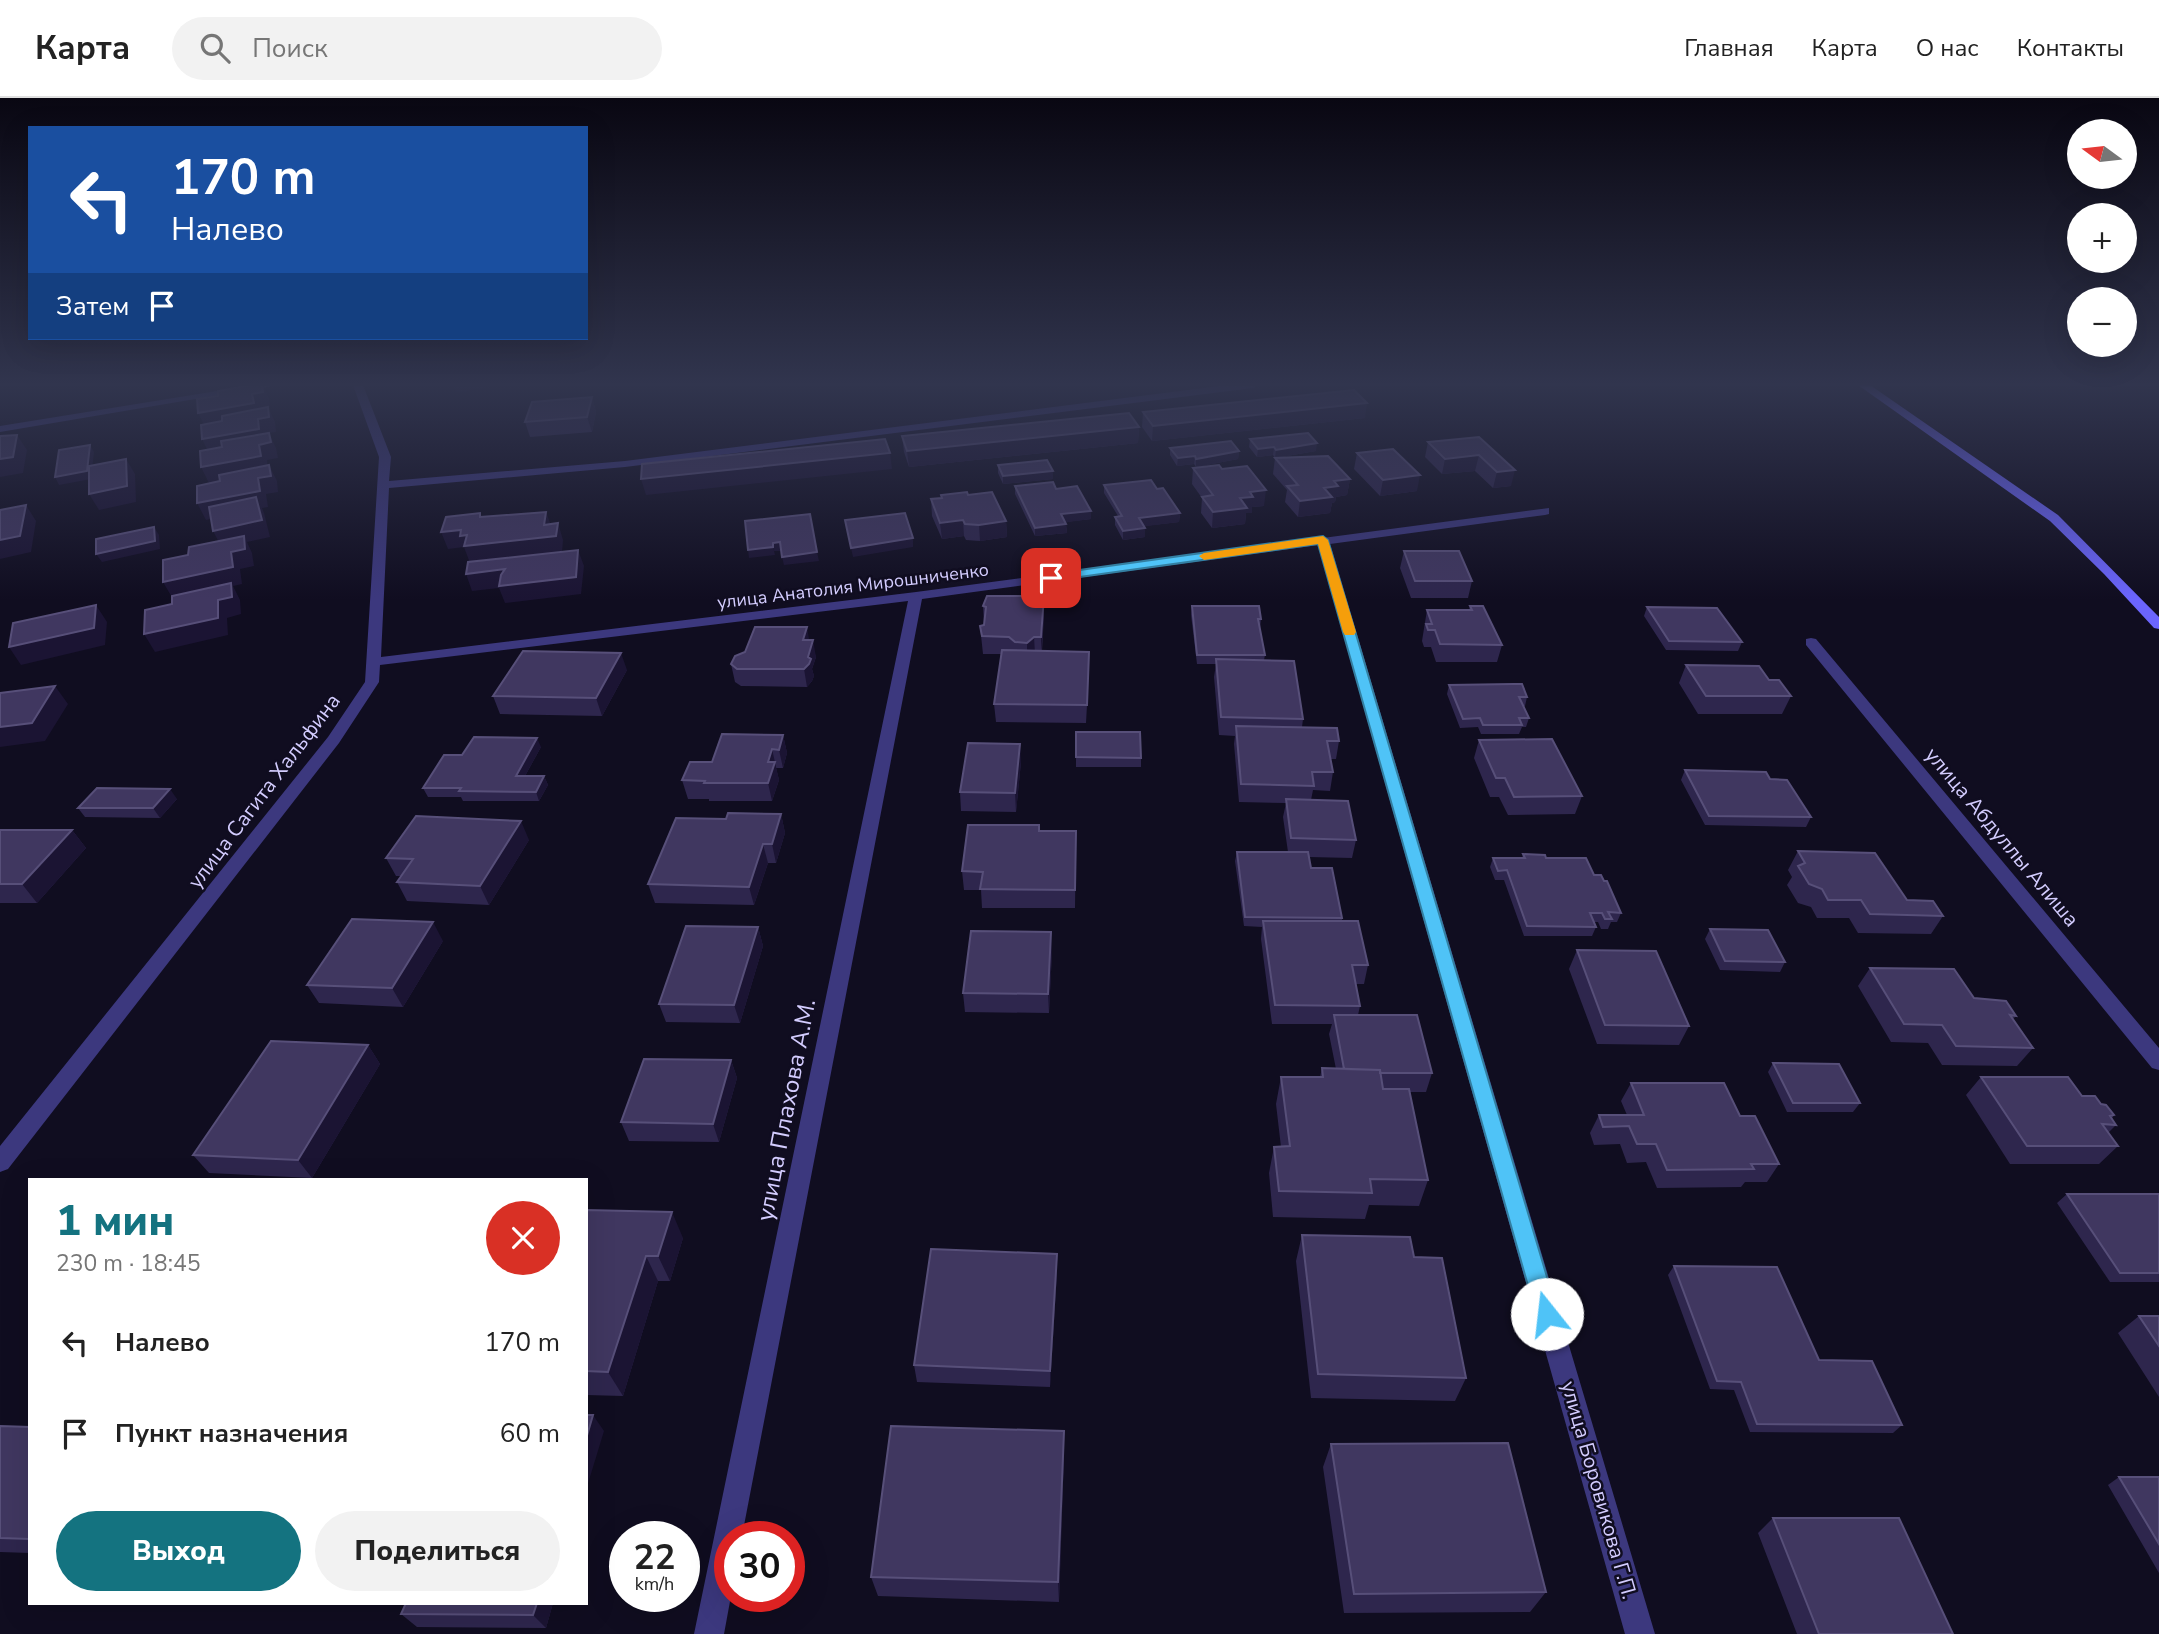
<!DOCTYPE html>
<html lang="ru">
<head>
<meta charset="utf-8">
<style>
	:root { --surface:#fff; --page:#f2f2f2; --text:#222; --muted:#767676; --line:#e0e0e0; --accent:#147380 }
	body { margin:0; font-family:"Nunito Sans",sans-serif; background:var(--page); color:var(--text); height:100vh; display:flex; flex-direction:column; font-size:26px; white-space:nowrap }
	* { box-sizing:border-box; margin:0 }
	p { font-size:23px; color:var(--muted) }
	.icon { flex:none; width:38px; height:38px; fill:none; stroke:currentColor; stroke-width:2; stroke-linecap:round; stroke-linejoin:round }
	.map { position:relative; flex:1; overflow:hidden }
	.details { position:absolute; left:28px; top:1080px; width:560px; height:427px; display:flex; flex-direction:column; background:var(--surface); border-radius:0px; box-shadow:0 7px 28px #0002 }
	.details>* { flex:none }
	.guide { position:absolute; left:28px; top:28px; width:560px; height:214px; border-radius:0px; box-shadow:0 7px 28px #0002; background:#1a4fa0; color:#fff; overflow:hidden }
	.needle { width:46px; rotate:285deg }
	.controls { position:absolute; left:2067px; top:21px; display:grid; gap:14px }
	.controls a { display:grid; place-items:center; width:70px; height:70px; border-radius:50%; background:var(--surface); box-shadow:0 7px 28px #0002; font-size:35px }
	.speed { position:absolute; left:609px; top:1423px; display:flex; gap:14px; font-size:35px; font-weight:700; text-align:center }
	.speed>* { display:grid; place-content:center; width:91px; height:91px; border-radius:50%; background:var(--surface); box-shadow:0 7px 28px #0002; line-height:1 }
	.speed small { font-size:18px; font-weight:400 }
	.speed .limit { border:10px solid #d22; background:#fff; color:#111 }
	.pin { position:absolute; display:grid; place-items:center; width:60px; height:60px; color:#fff; margin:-30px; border-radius:14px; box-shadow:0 4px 10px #0006 }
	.me { position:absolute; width:77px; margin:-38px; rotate:344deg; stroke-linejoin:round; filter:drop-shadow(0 0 5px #0008) }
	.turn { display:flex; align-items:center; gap:24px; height:147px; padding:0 28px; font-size:32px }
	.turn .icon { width:91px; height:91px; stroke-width:2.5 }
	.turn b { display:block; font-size:49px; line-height:60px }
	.then { display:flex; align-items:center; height:66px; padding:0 28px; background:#0003; gap:14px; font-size:26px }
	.round { display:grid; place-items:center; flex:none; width:74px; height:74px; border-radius:37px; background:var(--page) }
	.summary { display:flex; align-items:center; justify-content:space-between; height:119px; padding:0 28px }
	h1 { font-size:42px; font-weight:800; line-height:52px; color:var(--accent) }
	.action { display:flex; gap:14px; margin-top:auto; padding:14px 28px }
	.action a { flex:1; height:80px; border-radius:42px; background:var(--accent); color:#fff; font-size:28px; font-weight:800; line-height:80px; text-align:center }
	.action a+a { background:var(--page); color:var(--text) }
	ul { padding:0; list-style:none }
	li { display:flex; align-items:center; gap:21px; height:91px; padding:0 28px }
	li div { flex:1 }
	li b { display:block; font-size:26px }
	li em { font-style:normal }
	header { display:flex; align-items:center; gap:42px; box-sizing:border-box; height:98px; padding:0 35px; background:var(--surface); border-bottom:2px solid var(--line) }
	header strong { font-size:33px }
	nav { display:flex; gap:38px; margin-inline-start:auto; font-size:24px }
	.search { width:490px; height:63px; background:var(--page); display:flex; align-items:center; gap:18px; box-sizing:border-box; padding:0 24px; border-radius:38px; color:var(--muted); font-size:26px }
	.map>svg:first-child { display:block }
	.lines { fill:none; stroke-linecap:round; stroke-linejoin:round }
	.street { fill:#3c387e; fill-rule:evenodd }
	.secondary { fill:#6b65fd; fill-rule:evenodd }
	.wall { fill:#2e264d }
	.shaded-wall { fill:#1b1433 }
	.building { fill:#403760; stroke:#574f79; stroke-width:2 }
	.route { fill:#4fc3f7; stroke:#337fa1; stroke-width:2 }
	.slow { fill:#f59e0b }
	.labels { text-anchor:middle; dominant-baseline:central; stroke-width:5; stroke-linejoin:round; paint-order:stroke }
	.far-street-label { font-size:18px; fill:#d3ccfe; stroke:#100d20 }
	.street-label { font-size:21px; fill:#d3ccfe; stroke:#100d20 }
	.near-street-label { font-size:24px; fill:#d3ccfe; stroke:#100d20 }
</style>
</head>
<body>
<header>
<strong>Карта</strong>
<div class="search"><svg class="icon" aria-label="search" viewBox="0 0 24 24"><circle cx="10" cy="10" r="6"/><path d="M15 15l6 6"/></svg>Поиск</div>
<nav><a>Главная</a><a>Карта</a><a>О нас</a><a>Контакты</a></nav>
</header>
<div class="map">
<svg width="2159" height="1536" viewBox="0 0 2159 1536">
	<rect width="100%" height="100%" fill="#100d20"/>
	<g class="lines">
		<path class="street" d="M254 287H279L0 334V328Z
			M353 287H363L391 359 389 383 625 363 1227 287H1258L1253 290 625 369 389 390 381 559 916 494 1549 410V416L1545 417 1330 446 1655 1536H1625L1318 447 922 501 742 1438H730L731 1498 724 1536H694L908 503 380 567 379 584 339 645 8 1071 0 1074V1048L328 639 365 584 379 359Z
			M1811 540 1816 541 2159 950V972L2152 970 1806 547V541Z"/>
		<path class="secondary" d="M1858 287H1870L2058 417 2159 519V531L2154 530 2104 476 2050 423Z"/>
	</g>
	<path class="wall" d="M592 299 596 314 592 334 530 339 525 324Z
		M1143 314 1365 320 1152 343 1142 329Z
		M1139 329 1138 345 909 369 904 354 902 338Z
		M1479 339 1511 388 1493 390 1475 373 1442 376 1425 359 1428 344Z
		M1250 341 1316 353 1275 360 1273 357 1257 359 1249 349Z
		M1170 350 1239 353 1238 361 1196 369 1194 366 1177 368 1170 357Z
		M1357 355 1417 393 1380 398 1354 371Z
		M1275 360 1350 381 1347 397 1336 399 1335 404 1332 405 1330 415 1298 419 1285 404 1287 392 1273 376Z
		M998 367 1053 373V381L1003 386 998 375Z
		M1193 370 1222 371 1264 408 1252 409V415H1246L1245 426 1212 430 1201 415 1202 400 1192 386Z
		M1104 387 1180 415 1179 424 1144 428 1145 430V439L1123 442 1115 427V419L1118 418 1104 395Z
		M1015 388 1091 421 1065 424 1066 426 1067 435 1035 438 1015 396Z
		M941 397H968L1006 423 1007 439 980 443 966 442 964 438 942 441 932 418 931 401 942 400Z
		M1404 453 1472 483 1468 500H1411L1400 470Z
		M983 508 1044 516 1042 553 1089 571 1086 625 996 624 994 606 1001 556H983L980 528 984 527Z
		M1192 508 1261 521 1260 530 1265 557 1264 562 1303 621 1302 629 1339 643 1336 661H1330L1333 674 1330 693 1313 692 1311 702 1356 742 1352 760 1309 759 1311 770 1342 820V823L1368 867 1364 886H1356L1360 908 1358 917 1432 975 1426 994H1409L1428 1082 1419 1108 1369 1107 1365 1121 1273 1119 1269 1075 1274 1049H1281L1276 1006 1281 979H1320L1322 970 1336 971 1329 936 1332 926H1272L1261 841 1262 829 1244 828 1235 763 1237 754H1288L1283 719 1286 705 1239 704 1234 646 1235 638 1219 637 1214 579 1216 566H1197L1191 517Z
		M1470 508 1502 547 1497 564H1436L1431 549H1424L1422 543 1427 512H1469Z
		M1647 509 1742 544 1738 553 1666 552 1644 518Z
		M810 542 816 559 812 571 814 578 812 583 807 589 741 588 735 584 731 566Z
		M1686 567 1769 582 1791 598 1782 616H1698L1679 585Z
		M627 572 602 618 500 616 493 598Z
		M1449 587 1527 599 1525 608H1523L1529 620 1526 629H1522L1519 636H1481L1478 629 1460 630 1447 596Z
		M1076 634 1141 660V669H1076Z
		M783 637 787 655 783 670H776L779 682 772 703H709V701H688L682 682 712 664Z
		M1479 642 1582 698 1575 716 1508 717 1499 699H1490L1474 660Z
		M541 649 525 678H544L548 687 539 703H463L461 699H428L423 690 462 657Z
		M1021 664 1016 714 961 713 960 694Z
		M1685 672 1811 719 1806 729 1705 727 1681 682Z
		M177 701 160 720 85 719 78 710Z
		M781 716 785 735 776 765H768L754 807 655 805 648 786 726 721Z
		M0 732H72L86 750 37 805H0Z
		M1040 733H1076L1075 810H982L981 792H964L962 773Z
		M529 742 489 807 407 803 397 784 401 778H396L386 760Z
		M1798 753 1907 802 1943 818 1931 836 1858 835 1849 820H1817L1811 809 1798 805 1787 787 1792 779 1788 772Z
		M1523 756 1546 760 1594 777 1621 815 1617 824H1611L1608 831H1601L1598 824H1594L1596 829 1592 838H1524L1504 782H1495L1490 769 1493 760H1522Z
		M758 829 763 848 740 925 666 924 659 906Z
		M1710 831 1785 864 1780 874 1720 872 1705 841Z
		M443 843 403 909 319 905 307 887Z
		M1577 852 1689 928 1679 947 1597 946 1569 871Z
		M1052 853 1049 915 965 914 963 895Z
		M1870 870 1974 900 2016 918 2013 921 2033 950 2017 968 1942 967 1928 945 1891 944 1858 888Z
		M368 947 380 966 312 1080 209 1075 193 1057Z
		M731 962 737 980 719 1044 629 1043 621 1024Z
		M1773 965 1860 1005 1853 1014H1787L1768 974Z
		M1981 979 2082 998 2101 1006 2114 1017 2112 1020 2116 1027 2108 1035 2118 1048 2099 1066H2010L1966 997Z
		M1631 985 1740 1018 1779 1066 1767 1084H1745L1741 1089 1657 1090 1646 1064 1627 1065 1620 1046 1594 1047 1590 1035 1599 1017H1627L1621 1003Z
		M2067 1096H2159V1184H2110L2057 1105Z
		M586 1112 683 1140 670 1183H658L623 1298 586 1297Z
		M1302 1137 1414 1159 1466 1280 1455 1303 1311 1300 1296 1163Z
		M1674 1168 1819 1262 1902 1327 1893 1335 1750 1334 1734 1292 1710 1291 1668 1177Z
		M1057 1174 1050 1289 917 1284 914 1267Z
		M2139 1218H2159V1299L2118 1235Z
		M0 1328 30 1329V1455L0 1454Z
		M1331 1346 1546 1494 1530 1514 1344 1515 1323 1369Z
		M1064 1356 1059 1504 878 1498 871 1479Z
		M2119 1379H2159V1475L2108 1387Z
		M1773 1420 1953 1536H1797L1758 1435Z
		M406 1505H553L546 1530 417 1529 401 1516Z"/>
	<path class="shaded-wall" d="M263 287 269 300 270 309 259 310 261 320 268 309 275 324 276 334 269 335 276 350 278 360 267 362 268 374 209 385 201 369 210 357 202 341 206 330 198 315 252 296Z
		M453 287H500L456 295Z
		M592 299 596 314 592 334 587 319Z
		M1367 305 1365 320 1152 343 1153 328Z
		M1139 329 1138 345 909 369 907 353Z
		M17 337 27 352 23 375 0 379V361Z
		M1317 345 1316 353 1275 360 1276 352Z
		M90 347 94 354 91 381 59 387 55 379Z
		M1274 349 1273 357 1257 359 1258 351Z
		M1239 353 1238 361 1196 369V361Z
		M890 355 892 371 646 397 641 381Z
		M1479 357 1475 373 1442 376 1445 361Z
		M1195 358 1194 366 1177 368 1178 360Z
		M126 361 135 376 136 404 99 412 89 396Z
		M269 367 277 383 278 394 266 396 268 409 262 410 264 415 270 439 247 444 252 455 254 468 240 471 242 486 233 488 240 502 241 516 227 520 228 537 155 554 144 536 218 520 173 501 163 484 222 450 213 433 259 411 206 422 197 405 258 380Z
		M1515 372 1511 388 1493 390 1497 374Z
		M1053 373V381L1003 386V378Z
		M1420 377 1417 393 1380 398 1383 382Z
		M1350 381 1347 397 1336 399 1335 404 1332 405 1330 415 1298 419 1300 403 1334 383Z
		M1266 392 1264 408 1252 409V415H1246L1245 426 1212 430 1213 414 1250 394Z
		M26 407 36 423 31 454 0 461V442Z
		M1091 413V421L1061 425V416Z
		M546 414 552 430 558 425 563 442 562 455 470 465 464 449 448 451 441 434 544 427Z
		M1180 415 1179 424 1139 429V420Z
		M963 422 964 438 942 441 940 425Z
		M1006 423 1007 439 980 443 979 427Z
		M1066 426 1067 435 1035 438V430Z
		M154 429 159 437 160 451 102 464 96 456Z
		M1145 430V439L1123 442V433Z
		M913 440V449L853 459 851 450Z
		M780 444 782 453H774L773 445Z
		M773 449 775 457 749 460 748 452Z
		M578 452 584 468 581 496 505 505 499 490 472 493 466 476Z
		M817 454 819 463 784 467 782 459Z
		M1044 498V516L1041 556V539Z
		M96 507 107 524 105 547 21 567 9 549Z
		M807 529 810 547 803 542Z
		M1034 539 1035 556 1027 562V545Z
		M813 542 816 559 812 571 814 578 812 583 807 589 804 571Z
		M621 555 627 572 602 618 596 600Z
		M55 588 68 606 45 643 0 649V629Z
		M783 637 787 655 783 670 779 652Z
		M537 640 541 649 520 687 516 678Z
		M1020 646 1021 664 1016 714 1015 695Z
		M772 651 779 682 772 703 768 685V664Z
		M544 678 548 687 539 703 536 694Z
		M170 691 177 701 160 720 153 710Z
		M781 716 785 735 776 765 772 746Z
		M521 723 529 742 489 807 480 788Z
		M72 732 86 750 37 805 22 786Z
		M763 746 768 765 754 807 749 789Z
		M433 824 443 843 403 909 392 890Z
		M758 829 763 848 740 925 734 907Z
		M1051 834 1052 853 1049 915 1048 896Z
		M368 947 380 966 312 1080 298 1062Z
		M731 962 737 980 719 1044 713 1026Z
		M672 1114 683 1140 670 1183 658 1158Z
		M1057 1156V1174L1050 1289V1273Z
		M646 1158 658 1183 623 1298 608 1274Z
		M593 1317 604 1333 586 1392V1341Z
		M1064 1333V1356L1059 1504 1058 1484Z
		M537 1505H553L546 1530 533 1517Z"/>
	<path class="building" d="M251 287H262L263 294 252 296 254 305 198 315 197 301 218 298V293Z
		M1354 292 1367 305 1153 328 1143 314Z
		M592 299 587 319 525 324 532 304Z
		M268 309 269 319 258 321 259 331 202 341 201 327 222 323V318Z
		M1129 315 1139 329 907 353 902 338Z
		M269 335 271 344 259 347 261 358 201 369 200 353 222 349 221 343Z
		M1308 335 1317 345 1276 352 1274 349 1258 351 1250 341Z
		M17 337 13 359 0 361V338Z
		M1479 339 1515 372 1497 374 1479 357 1445 361 1428 344Z
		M885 341 890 355 641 381 642 366Z
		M1231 343 1239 353 1196 361 1195 358 1178 360 1170 350Z
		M90 347 87 373 55 379 59 352Z
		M1393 351 1420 377 1383 382 1357 355Z
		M1328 358 1350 381 1334 383 1338 388 1324 390 1332 399 1300 403 1287 388 1298 387 1275 360Z
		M126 361 127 388 89 396V368Z
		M1047 362 1053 373 1003 378 998 367Z
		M269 367 271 378 258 380 260 393 197 405V388L220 383 219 377Z
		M1219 367 1222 371 1247 368 1266 392 1250 394 1253 399 1240 400 1247 410 1213 414 1202 399 1213 397 1193 370Z
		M1151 382 1157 391 1163 390 1180 415 1139 420 1145 430 1123 433 1115 419 1122 418 1104 387Z
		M1053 384 1056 391 1077 388 1091 413 1061 416 1066 426 1035 430 1015 388Z
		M967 394 968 397 992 394 1006 423 979 427 965 426 963 422 940 425 931 401 942 400 941 397Z
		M256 399 262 422 213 433 209 409Z
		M26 407 20 438 0 442V412Z
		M546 414 544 427 558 425 556 438 464 448 467 437 460 438 461 432 441 434 446 419 480 415V419Z
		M905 415 913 440 851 450 845 422Z
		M810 416 817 454 782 459 780 444 773 445V449L748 452 745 423Z
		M154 429 155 443 96 456V441Z
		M244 438 245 451 231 454 233 469 163 484V462L188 457 189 449Z
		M578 452 576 479 499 488 501 477 505 471 466 476 468 464Z
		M1404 453H1459L1472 483H1415Z
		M231 485 232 499 218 502V520L144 536 145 512 172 506V498Z
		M987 498H1044L1041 539H1034L1027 545 1015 544 1009 539 982 538 980 528 984 527 986 509 983 508Z
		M96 507 94 530 9 549 13 525Z
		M1192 508H1259L1261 521H1258L1265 557H1197Z
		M1470 508H1483L1502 547 1440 546 1435 532H1428L1426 526H1432L1427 512H1472Z
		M1647 509 1717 510 1742 544 1669 543Z
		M755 529H807L803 542H813L808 559 811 561 809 566 804 571H737L731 566 735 558 745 554Z
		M1002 552 1089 554 1087 607 994 606Z
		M523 553 621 555 596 600 493 598Z
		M1216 561 1294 563 1303 621 1221 619Z
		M1686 567 1759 568 1769 582H1779L1791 598H1706Z
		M1513 586H1522L1527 599H1519L1529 620H1519L1522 627H1483L1480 620 1463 621 1449 587Z
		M55 588 32 625 0 629V595Z
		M1236 628 1337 630 1339 643H1327L1333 674H1312L1314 688 1241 686Z
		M1076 634H1140L1141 660 1076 659Z
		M722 636 783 637 779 652 772 651 768 664H775L768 685H704L705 683 682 682 690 664H712Z
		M474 639 537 640 516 678H544L536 694 459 693 461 690H423L444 657H462Z
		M1552 641 1582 698 1514 699 1505 680H1496L1479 642Z
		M968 645 1020 646 1015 695 960 694Z
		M1685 672 1766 674 1770 681 1787 682 1811 719 1709 718Z
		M97 690 170 691 153 710H78Z
		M1286 701 1348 703 1356 742 1291 740Z
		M728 715 781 716 772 746H763L749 789 648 786 676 720 726 721Z
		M416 718 521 723 480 788 397 784 413 761 386 760Z
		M968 727H1039V733H1076L1075 792 980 791 983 774 962 773Z
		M0 732H72L22 786H0Z
		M1798 753 1875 755 1907 802 1933 803 1943 818 1870 816 1861 802H1828L1822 791 1809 786 1798 768 1805 765Z
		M1237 754H1308L1311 770H1332L1342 820 1245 819Z
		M1523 756 1545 757 1546 760H1586L1594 777H1601L1604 783H1607L1621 815 1608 814 1612 821H1605L1602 815H1590L1596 829 1527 828 1507 772 1498 773 1493 760H1525Z
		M352 821 433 824 392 890 307 887Z
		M1263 823H1358L1368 867H1352L1360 908 1275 907Z
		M686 828 758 829 734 907 659 906Z
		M1710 831 1768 832 1785 864 1725 863Z
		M971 833 1051 834 1048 896 963 895Z
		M1577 852 1656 853 1689 928 1605 927Z
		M1870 870 1954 871 1974 900 2006 903 2016 918 2010 917 2033 950 1956 948 1942 927 1904 926Z
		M1334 917H1417L1432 975H1380V972L1344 971Z
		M271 943 368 947 298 1062 193 1057Z
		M644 961 731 962 713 1026 621 1024Z
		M1773 965 1839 966 1860 1005H1793Z
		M1322 970 1380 972 1383 991H1409L1428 1082 1370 1081 1372 1095 1279 1093 1274 1049 1290 1048 1281 979H1323Z
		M1981 979H2068L2082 998H2095L2101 1006 2106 1007 2114 1017 2110 1018 2116 1027 2102 1026 2118 1048H2027Z
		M1631 985H1724L1740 1018H1755L1779 1066H1751L1754 1071 1667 1072 1656 1046H1637L1629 1028 1603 1029 1599 1017H1644Z
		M2067 1096H2159V1175H2120Z
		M586 1112 672 1114 658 1158H646L608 1274 586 1273Z
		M1302 1137 1410 1139 1414 1159 1442 1160 1466 1280 1318 1276Z
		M931 1151 1057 1156 1050 1273 914 1267Z
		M1674 1168 1777 1169 1819 1262 1872 1263 1902 1327 1757 1326 1741 1284 1717 1283Z
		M2139 1218H2159V1248Z
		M586 1317H593L586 1341Z
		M0 1328 30 1329V1441L0 1440Z
		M891 1328 1064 1333 1058 1484 871 1479Z
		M1508 1345 1546 1494 1354 1496 1331 1346Z
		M2119 1379H2159V1446Z
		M1773 1420H1899L1953 1536H1819Z
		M406 1505H537L533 1517 401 1516Z"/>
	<linearGradient id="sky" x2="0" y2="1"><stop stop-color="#090712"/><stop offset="0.57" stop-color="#31354e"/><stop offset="1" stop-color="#31354e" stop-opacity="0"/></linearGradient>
	<rect width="2159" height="502" fill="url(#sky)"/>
	<path class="route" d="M1323 438 1328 442 1558 1216 1555 1223 1547 1226 1539 1223 1536 1216 1318 446 1051 483 1045 480 1051 476Z"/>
	<path class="slow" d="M1323 438 1328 442 1356 534 1354 537H1345L1343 534 1318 446 1204 462 1199 458 1204 455Z"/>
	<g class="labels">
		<g class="far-street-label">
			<text transform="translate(853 488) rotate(-7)">улица Анатолия Мирошниченко</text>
		</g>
		<g class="street-label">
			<text transform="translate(264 693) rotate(-53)">улица Сагита Хальфина</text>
			<text transform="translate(2002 739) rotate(50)">улица Абдуллы Алиша</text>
			<text transform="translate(1599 1392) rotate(74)">улица Боровикова Г.П.</text>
		</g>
		<g class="near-street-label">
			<text transform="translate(786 1012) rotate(-79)">улица Плахова А.М.</text>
		</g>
	</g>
</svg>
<div class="controls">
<a><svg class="needle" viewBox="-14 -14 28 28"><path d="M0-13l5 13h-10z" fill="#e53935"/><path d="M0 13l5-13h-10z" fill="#767676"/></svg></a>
<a>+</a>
<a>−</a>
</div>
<div class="speed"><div>22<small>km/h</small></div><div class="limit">30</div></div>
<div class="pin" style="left:1051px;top:480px;background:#d93025"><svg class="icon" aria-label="arrive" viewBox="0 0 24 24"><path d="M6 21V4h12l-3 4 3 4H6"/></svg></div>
<svg class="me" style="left:1547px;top:1216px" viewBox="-20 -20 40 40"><circle r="19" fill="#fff"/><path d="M0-13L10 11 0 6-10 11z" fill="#4fc3f7"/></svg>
<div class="guide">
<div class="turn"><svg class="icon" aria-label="left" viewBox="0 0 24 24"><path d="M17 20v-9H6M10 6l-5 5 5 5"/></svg><div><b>170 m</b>Налево</div></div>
<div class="then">Затем<svg class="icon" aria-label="arrive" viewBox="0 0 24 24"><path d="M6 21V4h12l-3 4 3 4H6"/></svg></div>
</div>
<section class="details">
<div class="summary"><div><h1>1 мин</h1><p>230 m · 18:45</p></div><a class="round" style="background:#d93025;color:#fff"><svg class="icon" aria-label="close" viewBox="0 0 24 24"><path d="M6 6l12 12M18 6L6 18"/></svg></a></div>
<ul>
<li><svg class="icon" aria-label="left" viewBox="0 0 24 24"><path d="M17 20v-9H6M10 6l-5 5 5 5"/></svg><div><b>Налево</b></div><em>170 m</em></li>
<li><svg class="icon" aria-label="arrive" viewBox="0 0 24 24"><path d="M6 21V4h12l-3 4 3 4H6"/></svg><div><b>Пункт назначения</b></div><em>60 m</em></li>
</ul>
<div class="action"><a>Выход</a><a>Поделиться</a></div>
</section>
</div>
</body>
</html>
